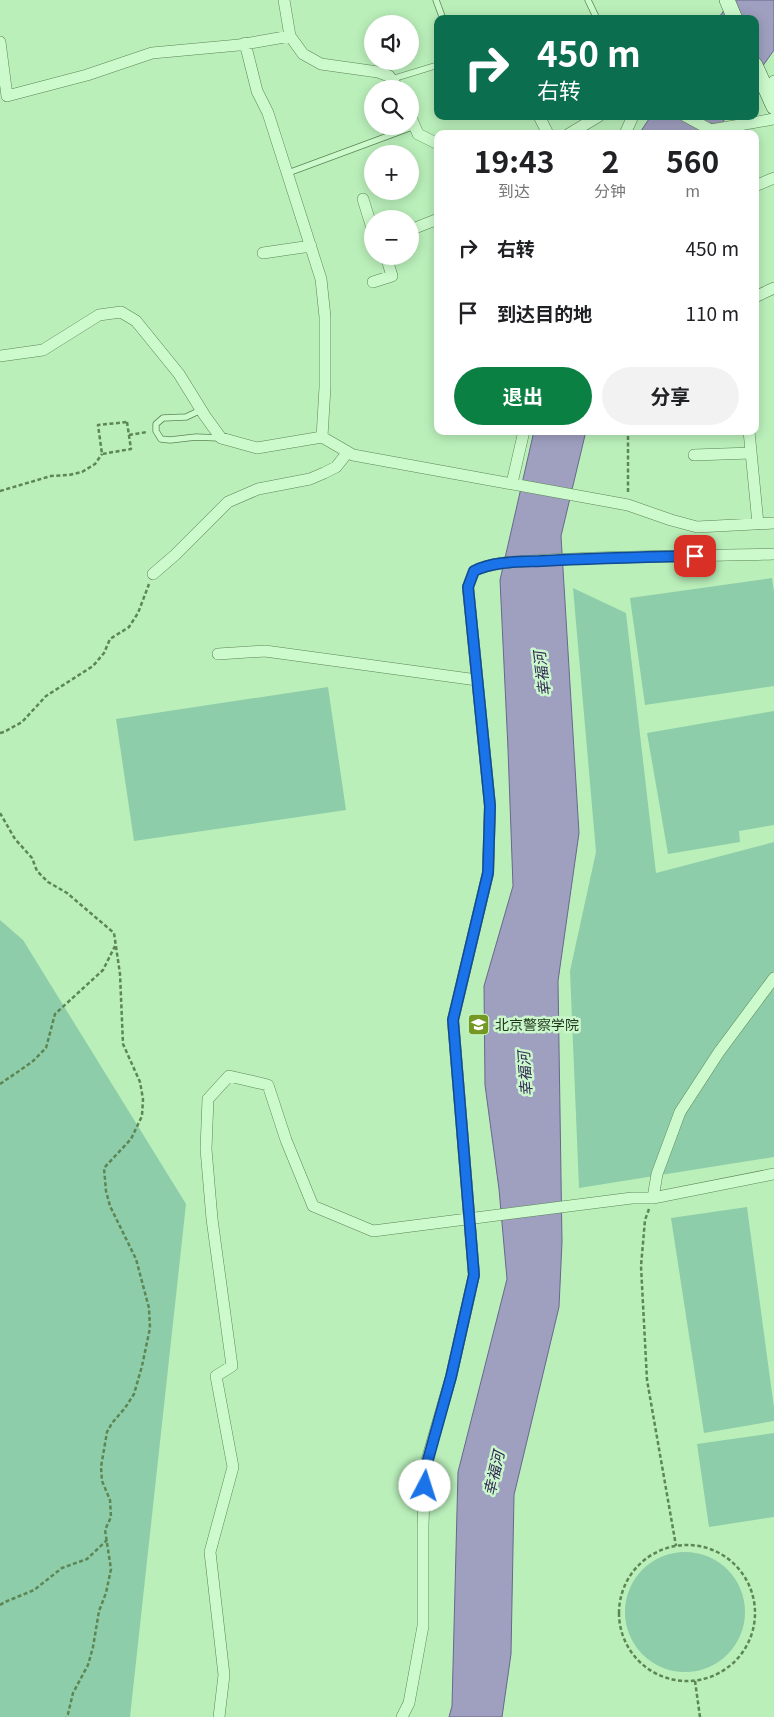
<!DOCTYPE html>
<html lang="zh">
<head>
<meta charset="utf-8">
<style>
	:root { --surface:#fff; --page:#f2f2f2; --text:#202124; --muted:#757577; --accent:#0b8043 }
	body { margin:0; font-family:Georgia,"Noto Sans SC",serif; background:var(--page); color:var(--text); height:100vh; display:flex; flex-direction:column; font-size:19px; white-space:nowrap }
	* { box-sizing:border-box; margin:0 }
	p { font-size:16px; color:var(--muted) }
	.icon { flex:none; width:28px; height:28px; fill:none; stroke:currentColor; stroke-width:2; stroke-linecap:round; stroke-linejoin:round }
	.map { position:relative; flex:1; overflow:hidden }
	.details { position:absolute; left:434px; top:130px; width:325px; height:305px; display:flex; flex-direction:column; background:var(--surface); border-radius:10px; box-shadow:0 2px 12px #0003 }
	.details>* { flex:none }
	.top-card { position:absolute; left:434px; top:15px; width:325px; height:105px; border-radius:10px; box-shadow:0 2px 12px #0003; background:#0b6e4f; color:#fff; overflow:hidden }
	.controls { position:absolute; left:364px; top:15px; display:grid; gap:10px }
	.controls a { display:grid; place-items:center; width:55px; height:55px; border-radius:50%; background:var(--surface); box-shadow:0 2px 12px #0003; font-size:25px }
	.pin { position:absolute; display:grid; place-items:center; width:42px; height:42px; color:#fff; margin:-21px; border-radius:10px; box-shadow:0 2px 8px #0006 }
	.me { position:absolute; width:55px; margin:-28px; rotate:5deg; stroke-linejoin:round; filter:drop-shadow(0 0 4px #0008) }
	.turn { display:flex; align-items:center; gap:18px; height:105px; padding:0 20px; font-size:22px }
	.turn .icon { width:65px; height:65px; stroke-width:2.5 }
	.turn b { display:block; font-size:35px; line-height:42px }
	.eta { display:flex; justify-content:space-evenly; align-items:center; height:85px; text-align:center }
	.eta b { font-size:30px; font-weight:700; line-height:35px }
	.primary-button { display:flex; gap:10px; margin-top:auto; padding:10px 20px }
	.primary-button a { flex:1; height:58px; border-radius:30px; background:var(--accent); color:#fff; font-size:20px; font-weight:700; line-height:58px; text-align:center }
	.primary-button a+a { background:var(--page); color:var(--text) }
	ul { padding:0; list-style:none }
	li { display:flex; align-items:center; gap:15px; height:65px; padding:0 20px }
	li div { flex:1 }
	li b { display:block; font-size:19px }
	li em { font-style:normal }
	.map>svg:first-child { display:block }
	.green { fill:#8ecda9 }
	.water { fill:#9f9fc0; stroke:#69678d }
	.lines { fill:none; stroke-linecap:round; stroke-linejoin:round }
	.lane-casing { stroke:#5c8654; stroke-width:7 }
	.street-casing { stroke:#5c8654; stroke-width:12 }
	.secondary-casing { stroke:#416838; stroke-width:16 }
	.path { stroke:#5c8654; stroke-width:2.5; stroke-dasharray:4 2.5; stroke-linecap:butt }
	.lane { stroke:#cdfacd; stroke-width:5.5 }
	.street { stroke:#cdfacd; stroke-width:11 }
	.secondary { stroke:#cdfacd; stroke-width:15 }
	.route-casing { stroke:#114b97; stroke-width:12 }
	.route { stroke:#1a73e8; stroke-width:9 }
	.labels { text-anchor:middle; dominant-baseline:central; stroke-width:5; stroke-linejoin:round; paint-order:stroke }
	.poi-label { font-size:14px; fill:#1f351a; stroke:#caf7cb; text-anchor:start }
	.water-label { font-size:15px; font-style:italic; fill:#332855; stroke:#caf7cb }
</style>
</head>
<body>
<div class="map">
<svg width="774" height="1717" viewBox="0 0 774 1717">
	<rect width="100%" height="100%" fill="#baefba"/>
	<path class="green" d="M772 578 774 592V686L645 705 630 598Z
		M573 588 626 613 656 873 774 842V1157L579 1188 570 971 596 852Z
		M328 687 346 810 134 841 116 719Z
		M774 711V825L739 831 740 842 668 854 647 733Z
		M0 920 23 940 186 1204 130 1717H0Z
		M747 1207 774 1408V1421L704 1433 671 1218Z
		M774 1433V1517L709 1527 697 1444Z
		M625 1612a60 60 0 1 1 120 0a60 60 0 1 1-120 0Z"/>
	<path class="water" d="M731 0H774V50L755 77V19H718Z
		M651 116H727L714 134H639Z
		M534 431H586L561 536 579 833 558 981 562 1242 559 1307 514 1495 511 1654 502 1717H449L452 1706 458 1472 507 1279 499 1189 485 1085 484 986 513 886 508 749 500 580Z"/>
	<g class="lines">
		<defs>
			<path id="lane" d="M436 0 443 19
				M588 0 597 19
				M392 79 438 65
				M288 173 415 126
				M201 410 186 417 163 418 156 424V431L161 439 170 440 196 437 219 438"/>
			<path id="street" d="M284 0 290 36
				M0 42 7 96 87 75 152 53 239 45 290 36 303 54 321 64 378 72 389 76 399 89
				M245 43 257 91 268 113 321 279 325 317V387L322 437
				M767 93 774 81
				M410 115 418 134 438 144
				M539 116 548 134
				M685 116 711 130 774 119
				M569 134 599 116
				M625 134 633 116
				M755 186 774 178
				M363 199 372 228
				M410 230 438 219
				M263 253 311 246
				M373 282 392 276 386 256
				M755 297 774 288
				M0 356 43 350 99 315 121 312 136 321 179 374 205 416 221 438 257 448 322 437 353 455 628 505 671 520 697 527 774 523
				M749 431 758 524
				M694 455 751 453
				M512 483 524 431
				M153 574 175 555 228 502 258 489 310 479 324 473 336 467 348 452
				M218 654 265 651 477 680
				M653 1198 657 1174 680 1112 719 1052 774 978
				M219 1717 224 1675 210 1552 233 1467 216 1376 232 1366 212 1219 206 1149 208 1099 229 1076 268 1085 286 1140 313 1206 373 1231 632 1198H653L774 1174
				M402 1717 409 1703 423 1626V1526L425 1467 451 1377 474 1275 453 1020 488 873 490 806 468 587 474 571C496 560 525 562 549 560 624 556 699 556 774 554"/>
			<path id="secondary" d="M727 0 735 19
				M755 65 774 107"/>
		</defs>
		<use href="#lane" class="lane-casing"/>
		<use href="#street" class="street-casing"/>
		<use href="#secondary" class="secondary-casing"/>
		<path class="path" d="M127 422 131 449 102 454 98 425Z
			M129 435 147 432
			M0 491 51 476 69 475 82 472 95 464 102 454
			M628 492V431
			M0 733 4 732 22 722 46 696 93 666 104 653 110 639 129 627 138 613 149 584
			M0 813 15 839 32 858 37 871 48 882 67 893 114 933 120 974 123 1044 140 1082 143 1099 142 1116 131 1139 104 1168 106 1191 110 1206 136 1259 149 1308 150 1328 142 1366 134 1394 125 1408 112 1423 107 1432 101 1467 102 1481 110 1500 111 1517 105 1530 111 1569 106 1593 99 1611 93 1647 88 1665 73 1693 68 1714 66 1717
			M0 1084 32 1062 46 1048 55 1014 103 970 115 946
			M649 1209 645 1220 641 1266 647 1380 676 1546
			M619 1613a68 68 0 1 1 136 0a68 68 0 1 1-136 0Z
			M0 1605 5 1602 34 1590 62 1568 87 1559 107 1540
			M695 1681 700 1717"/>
		<use href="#lane" class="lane"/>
		<use href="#street" class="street"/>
		<use href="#secondary" class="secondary"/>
	</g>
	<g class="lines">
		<defs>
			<path id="route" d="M425 1486 426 1467 451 1377 474 1275 453 1020 488 873 490 806 468 587 474 571C494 561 519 562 542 561 593 558 644 557 695 556"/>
		</defs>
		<use href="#route" class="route-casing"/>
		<use href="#route" class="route"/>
	</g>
	<defs>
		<symbol id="university-square" viewBox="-11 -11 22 22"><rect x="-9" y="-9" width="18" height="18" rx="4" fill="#759822" stroke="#caf7cb"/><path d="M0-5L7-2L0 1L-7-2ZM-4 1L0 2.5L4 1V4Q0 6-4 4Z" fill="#fff"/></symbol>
	</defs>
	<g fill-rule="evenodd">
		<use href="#university-square" x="466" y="1012" width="25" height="25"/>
	</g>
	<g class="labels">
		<g class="poi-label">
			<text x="495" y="1024">北京警察学院</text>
		</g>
		<g class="water-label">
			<text transform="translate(541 674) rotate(-97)">幸福河</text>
			<text transform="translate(524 1074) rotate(-94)">幸福河</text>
			<text transform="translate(493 1473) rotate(-77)">幸福河</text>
		</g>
	</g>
</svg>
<div class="controls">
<a><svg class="icon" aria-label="sound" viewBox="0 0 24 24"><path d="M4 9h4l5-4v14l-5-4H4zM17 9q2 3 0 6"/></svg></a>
<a><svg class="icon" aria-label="search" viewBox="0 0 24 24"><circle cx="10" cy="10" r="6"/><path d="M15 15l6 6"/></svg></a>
<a>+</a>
<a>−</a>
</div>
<div class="pin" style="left:695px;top:556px;background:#d93025"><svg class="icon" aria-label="arrive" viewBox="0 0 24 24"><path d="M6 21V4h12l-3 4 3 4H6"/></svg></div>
<svg class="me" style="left:425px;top:1486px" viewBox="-20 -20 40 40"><circle r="19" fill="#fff"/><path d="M0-13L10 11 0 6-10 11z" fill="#1a73e8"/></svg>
<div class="top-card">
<div class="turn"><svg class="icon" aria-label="right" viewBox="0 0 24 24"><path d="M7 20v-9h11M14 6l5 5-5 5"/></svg><div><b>450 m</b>右转</div></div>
</div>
<section class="details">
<div class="eta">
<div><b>19:43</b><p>到达</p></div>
<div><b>2</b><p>分钟</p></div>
<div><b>560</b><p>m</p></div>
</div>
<ul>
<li><svg class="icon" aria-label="right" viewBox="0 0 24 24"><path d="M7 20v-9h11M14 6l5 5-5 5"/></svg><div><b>右转</b></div><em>450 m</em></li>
<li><svg class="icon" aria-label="arrive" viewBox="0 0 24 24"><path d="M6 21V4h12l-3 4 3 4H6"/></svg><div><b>到达目的地</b></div><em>110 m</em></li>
</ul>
<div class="primary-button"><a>退出</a><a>分享</a></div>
</section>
</div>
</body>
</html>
